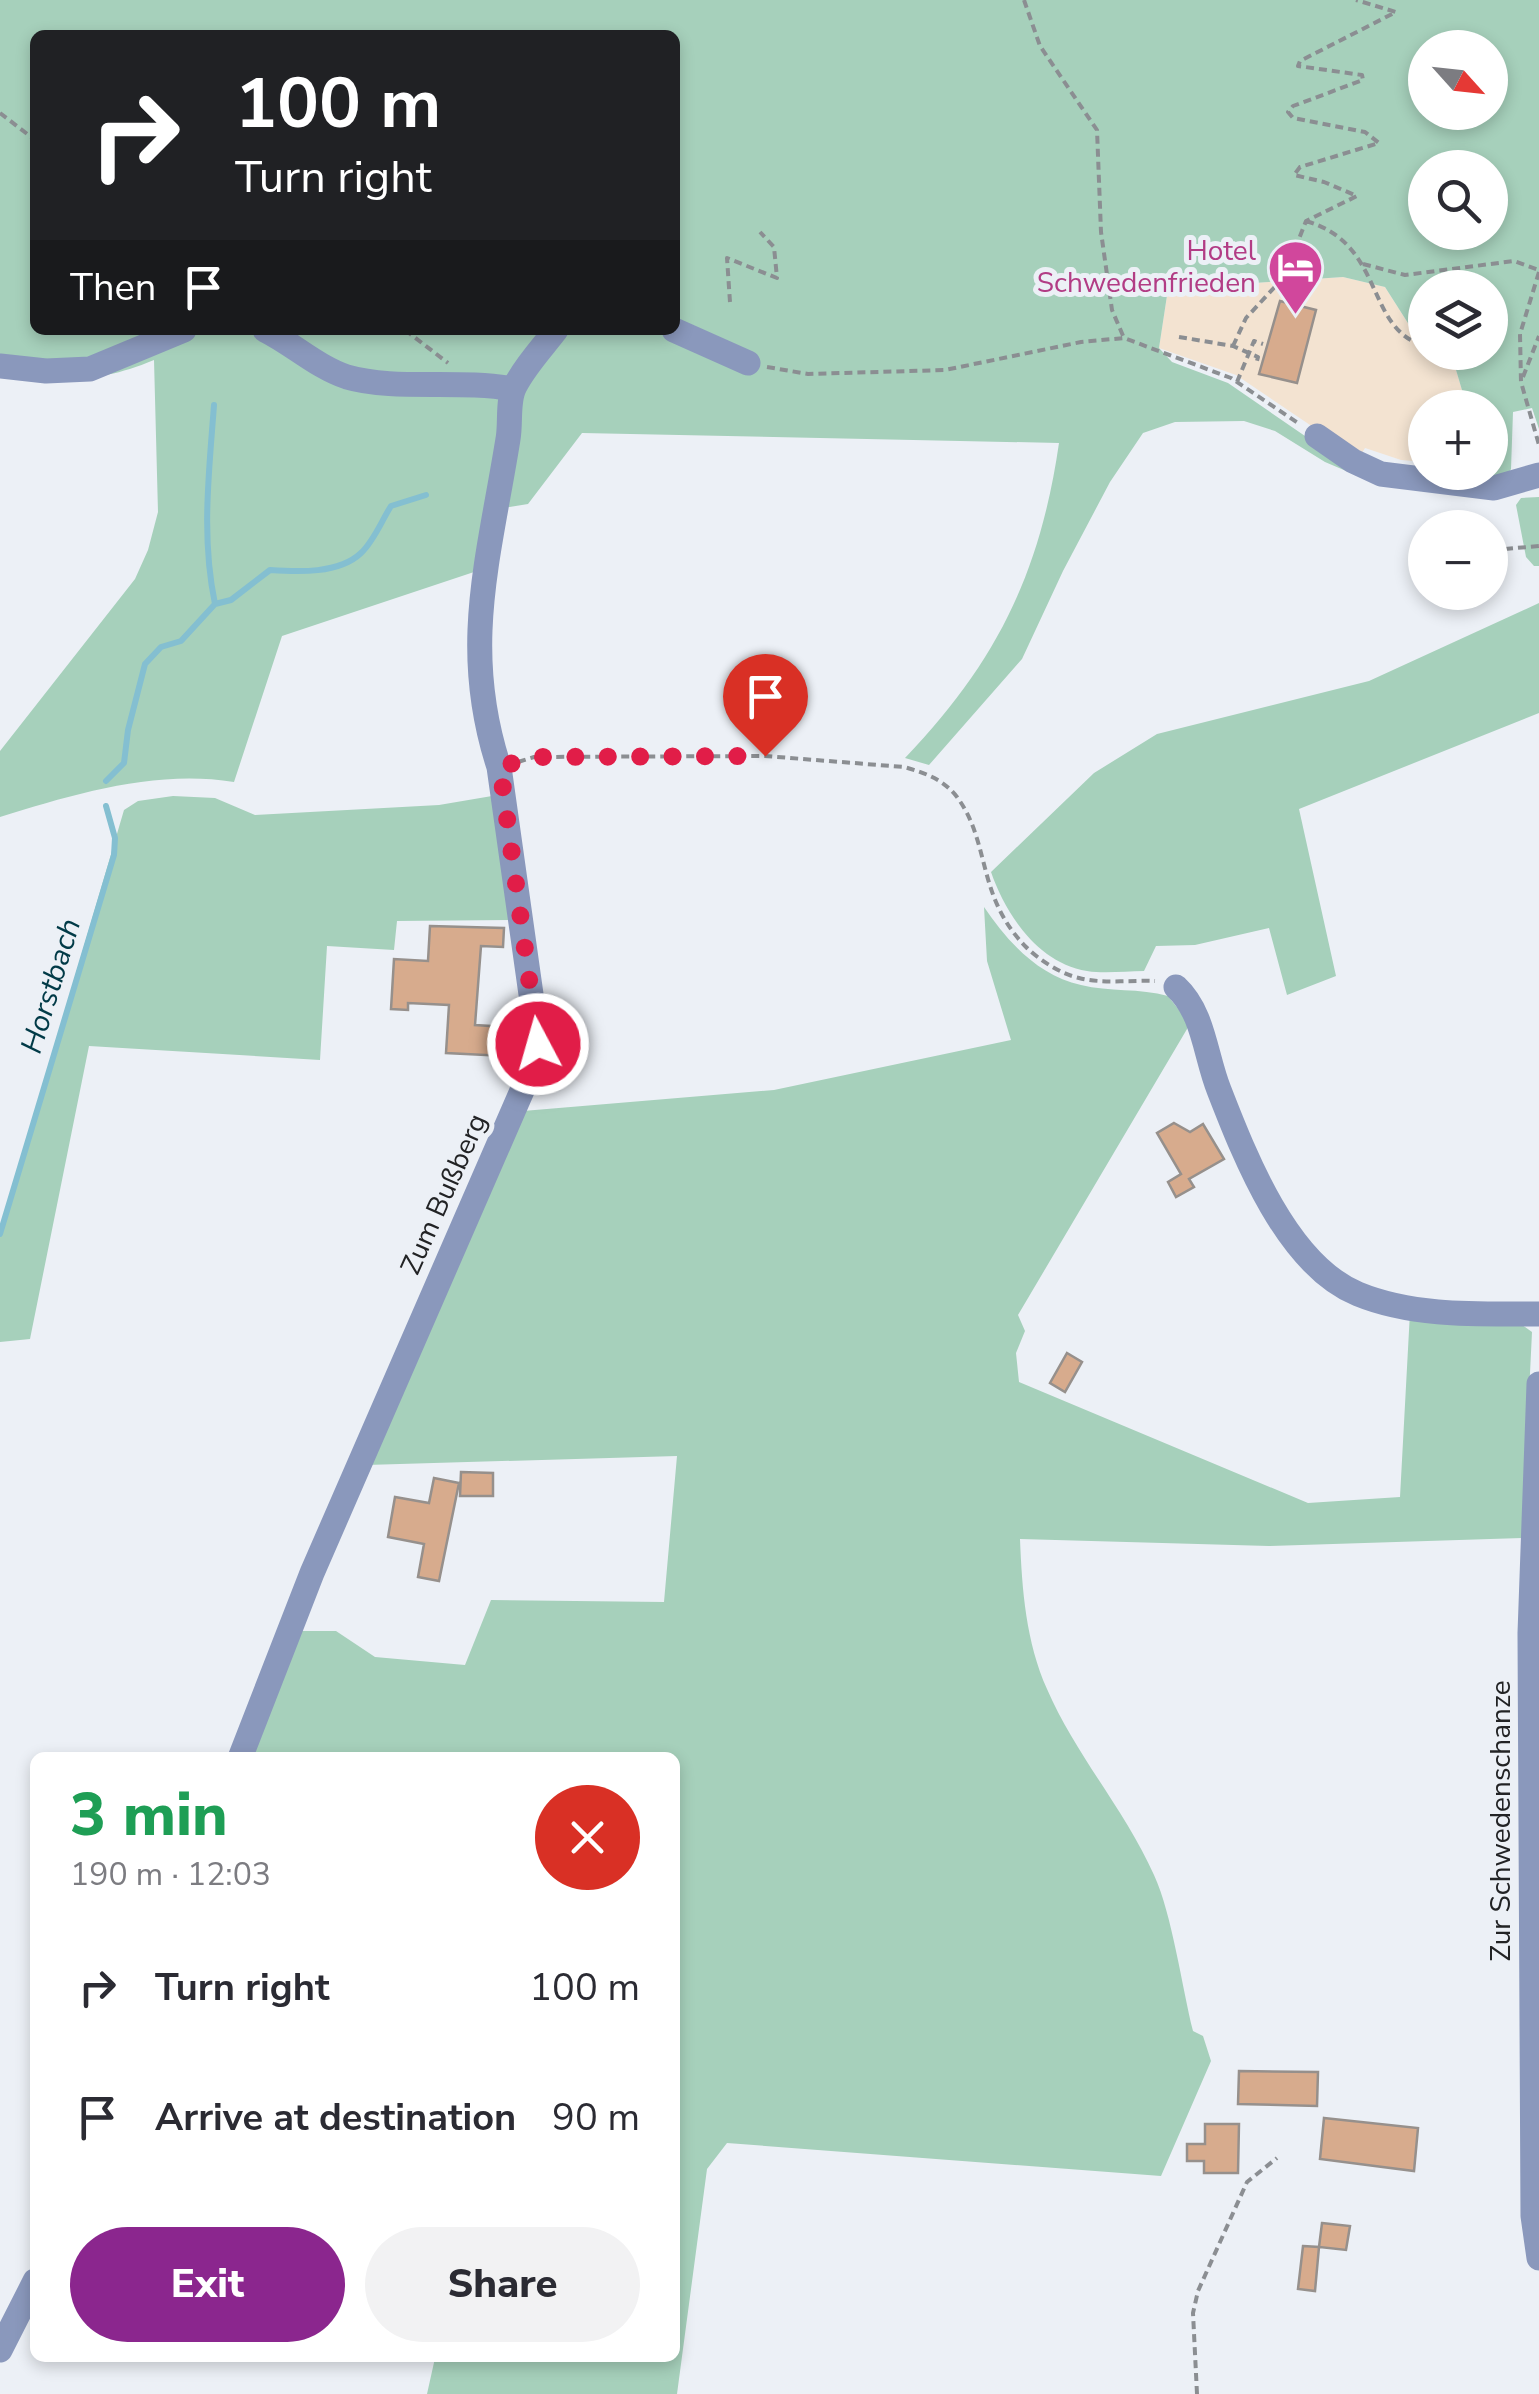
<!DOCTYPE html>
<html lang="en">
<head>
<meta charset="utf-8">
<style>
	:root { --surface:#fff; --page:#f2f2f3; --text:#2b2b33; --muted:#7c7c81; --accent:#8b268e }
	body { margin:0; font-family:"Nunito Sans",sans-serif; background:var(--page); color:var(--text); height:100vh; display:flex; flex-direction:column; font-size:38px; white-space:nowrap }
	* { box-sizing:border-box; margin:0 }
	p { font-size:32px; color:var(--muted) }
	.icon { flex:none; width:55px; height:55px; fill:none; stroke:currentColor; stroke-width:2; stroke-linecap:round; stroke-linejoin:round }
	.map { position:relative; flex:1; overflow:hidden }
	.drawer { position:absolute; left:30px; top:1752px; width:650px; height:610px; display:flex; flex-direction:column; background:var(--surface); border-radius:15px; box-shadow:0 5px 15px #0003 }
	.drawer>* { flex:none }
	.guide { position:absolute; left:30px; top:30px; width:650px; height:305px; border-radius:15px; box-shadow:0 5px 15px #0003; background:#202124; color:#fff; overflow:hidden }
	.needle { width:65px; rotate:117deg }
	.fabs { position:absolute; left:1408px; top:30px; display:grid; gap:20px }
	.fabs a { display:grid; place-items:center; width:100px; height:100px; border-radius:50%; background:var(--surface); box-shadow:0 5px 15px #0003; font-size:50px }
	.pin { position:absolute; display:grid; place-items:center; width:85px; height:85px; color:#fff; margin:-102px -42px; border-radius:50% 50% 50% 0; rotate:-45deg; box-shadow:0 0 10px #0007 }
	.pin .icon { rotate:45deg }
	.me { position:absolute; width:110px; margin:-55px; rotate:354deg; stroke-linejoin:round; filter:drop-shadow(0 0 8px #0008) }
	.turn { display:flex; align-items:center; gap:35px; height:210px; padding:0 40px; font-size:45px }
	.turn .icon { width:130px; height:130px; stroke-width:2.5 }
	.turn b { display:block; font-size:70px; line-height:85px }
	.then { display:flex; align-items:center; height:95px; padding:0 40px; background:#0003; gap:20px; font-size:38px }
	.round { display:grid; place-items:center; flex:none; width:105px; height:105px; border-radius:52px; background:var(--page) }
	.summary { display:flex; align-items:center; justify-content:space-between; height:170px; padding:0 40px }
	h1 { font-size:60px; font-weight:800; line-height:75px; color:#1e9e55 }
	.button { display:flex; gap:20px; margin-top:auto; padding:20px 40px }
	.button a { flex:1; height:115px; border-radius:60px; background:var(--accent); color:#fff; font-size:40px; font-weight:800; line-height:115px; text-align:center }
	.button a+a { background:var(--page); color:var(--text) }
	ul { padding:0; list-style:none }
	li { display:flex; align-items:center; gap:30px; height:130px; padding:0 40px }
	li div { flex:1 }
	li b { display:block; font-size:38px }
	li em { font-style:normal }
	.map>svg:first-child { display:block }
	.commercial { fill:#f3e3d1 }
	.green { fill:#a6d0bb; fill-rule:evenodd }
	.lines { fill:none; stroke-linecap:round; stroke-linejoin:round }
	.stream { stroke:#84bfd1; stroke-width:6 }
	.building { fill:#d7ab8d; stroke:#96908c; stroke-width:2.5 }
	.path { stroke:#8b8e92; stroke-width:4; stroke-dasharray:8 5; stroke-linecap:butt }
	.minor { stroke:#8a98bc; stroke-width:25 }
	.route { stroke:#e11d48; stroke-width:18; stroke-dasharray:0 32.4 }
	.labels { text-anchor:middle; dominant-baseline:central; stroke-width:10; stroke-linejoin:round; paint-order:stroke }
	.hotel-label { font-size:28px; fill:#b23c85; stroke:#ecf0f6; text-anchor:end }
	.street-label { font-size:28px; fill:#222325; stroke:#ecf0f6 }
	.water-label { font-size:30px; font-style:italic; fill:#013a47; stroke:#ecf0f6 }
</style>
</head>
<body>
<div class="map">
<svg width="1539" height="2394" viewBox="0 0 1539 2394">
	<rect width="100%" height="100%" fill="#ecf0f6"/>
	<path class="commercial" d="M1343 277 1385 287 1413 331 1425 337V352L1451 353 1467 407 1425 408V462L1401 460 1365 448 1359 458 1236 375 1159 348 1168 289Z"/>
	<path class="green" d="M0 0H1539V429L1532 408 1513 412 1511 469 1506 478 1487 475 1490 408 1467 407 1451 353 1490 352V288H1425V337L1413 331 1385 287 1343 277 1168 289 1159 348 1172 362 1228 383 1372 482 1325 462 1275 431 1244 421 1175 422 1143 433 1110 482 1063 571 1022 659 929 765 905 758C996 663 1040 574 1059 443L582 433 528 504 484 511 474 572 282 636 234 782C156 769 74 794 0 817V751L135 579 148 550 158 512 154 360C94 385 63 379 0 374ZM35 35H675V330H35ZM1425 48H1490V112H1425ZM1425 168H1490V232H1425Z
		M1539 497V566H1534L1526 557 1516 505 1521 498Z
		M1539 603V713L1299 809 1336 976 1287 995 1269 928 1195 945 1156 946 1144 971C1126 971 1105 974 1087 971 1038 963 1006 915 991 872L1094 773 1157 734 1369 681Z
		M173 796 215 798 255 815 439 805 492 796 512 920 397 921 394 950 327 946 320 1060 89 1046 30 1339 0 1342V1232L124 810 138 801Z
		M984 907C1007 941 1038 976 1081 985 1109 992 1140 988 1168 996L1190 1024 1018 1315 1025 1331 1016 1353 1019 1382 1308 1503 1400 1497 1410 1312 1515 1320 1532 1332 1522 1538 1269 1546 1020 1539C1022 1590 1026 1642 1047 1689 1075 1754 1125 1810 1154 1875 1172 1914 1182 1987 1193 2031L1203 2036 1211 2061 1161 2176 727 2143 707 2169 677 2394H427L435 2358H675V1758H248L298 1631H336L375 1657 465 1665 491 1600 664 1602 677 1456 366 1465 523 1111 774 1090 1011 1040 987 961Z"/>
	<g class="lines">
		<path class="stream" d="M214 405C209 473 201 537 215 604
			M106 781 124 763 128 730 145 664 161 647 181 641 215 604 231 600 270 570C298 572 339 574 361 553 374 541 382 520 391 506L426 495
			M0 1234 114 855 115 838 106 806"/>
	</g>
	<path class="building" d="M1280 301 1316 310 1297 383 1259 374Z
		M430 926 504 928 503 947 481 946 475 1025 507 1027 505 1056 446 1053 449 1005 408 1003V1010L391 1009 394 959 428 961Z
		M1174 1123 1190 1132 1203 1124 1224 1159 1189 1179 1194 1187 1176 1197 1168 1182 1181 1174 1157 1133Z
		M1067 1353 1082 1362 1065 1392 1050 1383Z
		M461 1472 493 1473V1496H460Z
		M434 1478 459 1483 439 1581 418 1577 424 1544 388 1537 395 1497 429 1503Z
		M1239 2071 1318 2072 1317 2106 1238 2104Z
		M1324 2118 1418 2128 1414 2171 1320 2159Z
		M1205 2124H1239L1238 2173H1204V2161H1187V2144H1205Z
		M1322 2223 1350 2226 1346 2250 1319 2247Z
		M1303 2246 1319 2247 1315 2291 1298 2289Z"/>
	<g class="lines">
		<path class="path" d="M1024 0 1040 46 1097 130 1101 232 1112 310 1124 338
			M0 113 35 140
			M1306 221C1386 244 1364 329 1425 346
			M1363 264 1405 275 1514 261 1539 270
			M1539 272 1520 334 1521 382 1539 445
			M730 302 727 258 777 278 774 247 760 232
			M405 330 448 363
			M1179 337 1233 346 1258 357 1256 365
			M1233 346 1246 318 1284 277 1306 221 1357 196 1324 182 1294 175 1300 167 1379 143 1365 132 1293 118 1288 112 1293 106 1363 80 1362 75 1298 66 1300 61 1396 12 1356 0
			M767 367 808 374 945 370 1081 342 1124 338 1231 378 1298 423
			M1523 377 1539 336
			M1237 382 1254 341 1263 344
			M1505 549 1539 546
			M518 762 534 757 765 756 904 767C925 773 943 779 957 797 991 843 976 896 1026 947 1039 960 1061 974 1079 978 1102 984 1131 980 1155 981
			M1197 2394 1193 2313 1198 2291 1247 2182 1277 2158"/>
		<path class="minor" d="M265 330C293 344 317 367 347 377 395 391 460 379 513 389
			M674 330 748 363
			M0 366 46 371 90 369 184 330
			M1317 436 1353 461 1381 474 1494 488 1539 475
			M1176 987C1204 1013 1205 1055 1219 1090 1245 1157 1287 1265 1358 1294 1414 1317 1480 1314 1539 1314
			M1539 1384 1530 1633 1533 2216 1539 2258
			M240 1758 312 1573 531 1070 538 1044 499 767C460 648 489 558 508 439 511 423 507 400 515 386 525 366 543 347 556 330
			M0 2350 35 2281"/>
	</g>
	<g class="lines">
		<path class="route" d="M538 1044 500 767 534 757 765 756"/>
	</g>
	<defs>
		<symbol id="hotel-pin" viewBox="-11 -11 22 30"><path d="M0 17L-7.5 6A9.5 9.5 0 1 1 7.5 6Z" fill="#d1479c" stroke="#ecf0f6"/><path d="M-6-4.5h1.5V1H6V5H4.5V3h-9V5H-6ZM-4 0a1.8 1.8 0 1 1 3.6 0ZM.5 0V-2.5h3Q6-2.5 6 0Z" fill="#fff"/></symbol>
	</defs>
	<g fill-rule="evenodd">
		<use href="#hotel-pin" x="1264" y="236" width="63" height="86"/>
	</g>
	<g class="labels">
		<g class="hotel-label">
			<text x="1256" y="251">Hotel<tspan x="1256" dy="32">Schwedenfrieden</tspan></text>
		</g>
		<g class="street-label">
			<text transform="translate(444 1194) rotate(-66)">Zum Bußberg</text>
			<text transform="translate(1501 1821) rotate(-90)">Zur Schwedenschanze</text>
		</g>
		<g class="water-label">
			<text transform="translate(51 986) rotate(-73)">Horstbach</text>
		</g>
	</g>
</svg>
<div class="fabs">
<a><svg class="needle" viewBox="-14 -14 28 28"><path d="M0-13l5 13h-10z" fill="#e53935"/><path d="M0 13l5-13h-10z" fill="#7c7c81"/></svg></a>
<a><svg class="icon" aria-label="search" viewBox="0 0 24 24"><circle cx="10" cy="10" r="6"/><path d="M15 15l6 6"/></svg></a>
<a><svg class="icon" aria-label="layers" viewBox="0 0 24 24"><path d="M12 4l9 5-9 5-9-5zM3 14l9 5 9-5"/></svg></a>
<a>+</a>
<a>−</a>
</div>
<div class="pin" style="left:765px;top:756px;background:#d93025"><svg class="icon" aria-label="arrive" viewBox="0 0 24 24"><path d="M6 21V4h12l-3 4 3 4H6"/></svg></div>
<svg class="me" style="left:538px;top:1044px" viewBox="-20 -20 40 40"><circle r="17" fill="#e11d48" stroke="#fff" stroke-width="3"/><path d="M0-11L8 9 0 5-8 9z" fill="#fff"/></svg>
<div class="guide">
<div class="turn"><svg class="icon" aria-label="right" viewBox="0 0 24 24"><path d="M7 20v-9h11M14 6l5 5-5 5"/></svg><div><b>100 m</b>Turn right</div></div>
<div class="then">Then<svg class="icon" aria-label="arrive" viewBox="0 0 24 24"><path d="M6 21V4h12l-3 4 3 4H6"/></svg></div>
</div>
<section class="drawer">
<div class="summary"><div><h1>3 min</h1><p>190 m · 12:03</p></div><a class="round" style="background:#d93025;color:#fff"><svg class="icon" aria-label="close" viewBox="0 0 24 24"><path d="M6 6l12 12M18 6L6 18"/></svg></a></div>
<ul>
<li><svg class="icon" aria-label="right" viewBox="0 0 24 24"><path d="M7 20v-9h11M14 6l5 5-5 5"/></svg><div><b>Turn right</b></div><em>100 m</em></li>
<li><svg class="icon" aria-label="arrive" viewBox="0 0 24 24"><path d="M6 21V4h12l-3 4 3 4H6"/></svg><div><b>Arrive at destination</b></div><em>90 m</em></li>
</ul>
<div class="button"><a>Exit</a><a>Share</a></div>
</section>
</div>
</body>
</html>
